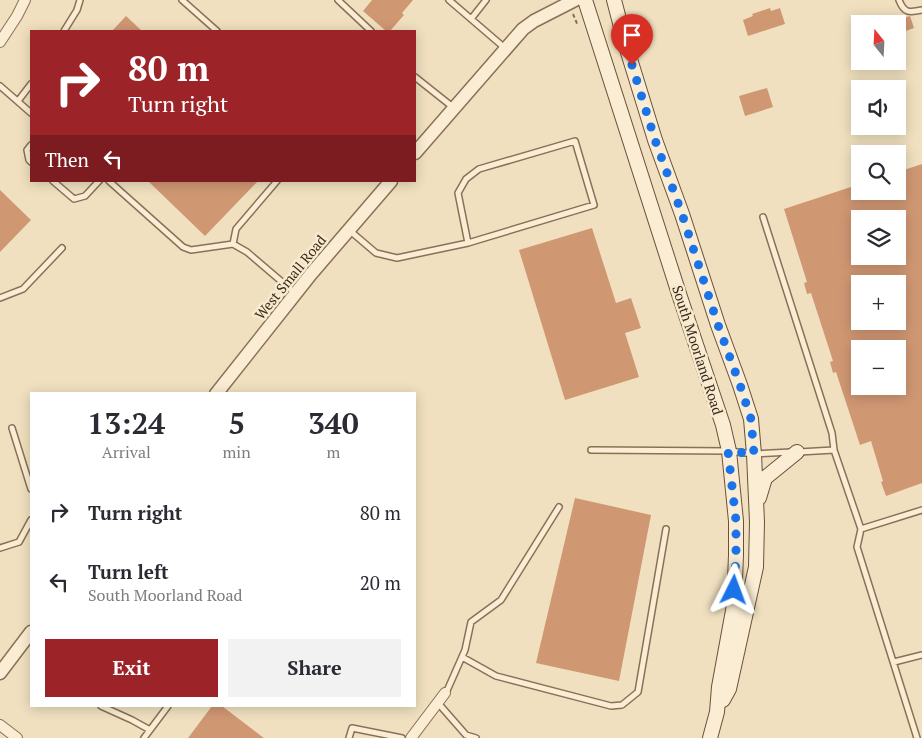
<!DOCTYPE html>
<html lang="en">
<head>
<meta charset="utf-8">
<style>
	:root { --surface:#fff; --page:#f2f2f3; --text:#2b2b33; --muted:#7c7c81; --accent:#9c2429 }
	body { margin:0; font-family:"PT Serif",serif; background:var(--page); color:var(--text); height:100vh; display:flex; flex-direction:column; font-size:19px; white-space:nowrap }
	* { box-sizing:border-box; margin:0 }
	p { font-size:16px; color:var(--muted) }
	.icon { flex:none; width:28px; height:28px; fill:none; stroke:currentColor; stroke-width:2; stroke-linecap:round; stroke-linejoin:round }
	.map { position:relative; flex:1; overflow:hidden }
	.details { position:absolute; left:30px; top:392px; width:386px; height:315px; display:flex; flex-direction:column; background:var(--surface); border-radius:0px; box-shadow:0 2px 12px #0003 }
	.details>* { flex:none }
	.top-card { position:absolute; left:30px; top:30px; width:386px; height:152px; border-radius:0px; box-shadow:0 2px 12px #0003; background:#9c2429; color:#fff; overflow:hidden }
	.needle { width:32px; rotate:342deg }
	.tools { position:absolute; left:851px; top:15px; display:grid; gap:10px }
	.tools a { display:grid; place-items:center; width:55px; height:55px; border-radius:0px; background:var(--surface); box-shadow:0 2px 12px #0003; font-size:25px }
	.pin { position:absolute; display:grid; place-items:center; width:42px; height:42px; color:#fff; margin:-51px -21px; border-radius:50% 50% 50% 0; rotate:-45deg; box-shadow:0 0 5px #0007 }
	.pin .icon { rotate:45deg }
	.me { position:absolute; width:55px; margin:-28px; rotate:3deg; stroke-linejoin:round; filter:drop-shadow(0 0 4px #0008) }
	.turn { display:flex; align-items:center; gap:18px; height:105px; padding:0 15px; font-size:22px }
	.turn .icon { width:65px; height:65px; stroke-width:2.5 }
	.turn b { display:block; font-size:35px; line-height:42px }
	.then { display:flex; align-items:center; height:48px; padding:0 15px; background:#0003; gap:10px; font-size:19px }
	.eta { display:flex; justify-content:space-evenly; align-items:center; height:85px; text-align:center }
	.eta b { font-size:30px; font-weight:700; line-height:35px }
	.primary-button { display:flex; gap:10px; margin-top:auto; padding:10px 15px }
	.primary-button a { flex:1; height:58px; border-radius:0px; background:var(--accent); color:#fff; font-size:20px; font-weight:700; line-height:58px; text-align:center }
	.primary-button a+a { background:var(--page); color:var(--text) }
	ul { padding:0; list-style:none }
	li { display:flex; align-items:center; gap:15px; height:70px; padding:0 15px }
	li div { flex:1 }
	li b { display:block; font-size:19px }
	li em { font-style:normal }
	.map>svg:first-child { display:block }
	.building { fill:#d09773; fill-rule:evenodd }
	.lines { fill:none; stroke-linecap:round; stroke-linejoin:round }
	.service-casing { stroke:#8a7057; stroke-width:8 }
	.minor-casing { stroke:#8a7057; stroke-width:12 }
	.tertiary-casing { stroke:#8a7057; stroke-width:15 }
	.secondary-casing { stroke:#6b513a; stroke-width:16 }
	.path { stroke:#8a7057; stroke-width:2; stroke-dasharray:4 2.5; stroke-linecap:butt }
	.service { stroke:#faedd3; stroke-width:5 }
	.minor { stroke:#faedd3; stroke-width:10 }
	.tertiary { stroke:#faedd3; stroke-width:12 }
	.secondary { stroke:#faedd3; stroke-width:14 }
	.route { stroke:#1a73e8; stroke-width:9; stroke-dasharray:0 16.2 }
	.labels { text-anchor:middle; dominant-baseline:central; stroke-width:5; stroke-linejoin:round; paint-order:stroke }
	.street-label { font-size:14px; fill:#38291c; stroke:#f7eacf }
</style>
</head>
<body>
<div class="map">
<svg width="922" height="738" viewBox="0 0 922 738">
	<rect width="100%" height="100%" fill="#f0e0bf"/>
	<path class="building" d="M372 0H413L402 13 404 15 390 31H386L363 11Z
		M770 8 771 11 780 8 785 24 748 36 743 20 753 16 752 14Z
		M126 16 142 31H112Z
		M910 16 914 28 900 33 896 20Z
		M767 88 773 107 745 116 739 96Z
		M922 164V483L886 496 881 482 883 481 871 441 860 445 836 372 833 373 830 362 833 361 811 293 807 294 804 283 807 282 784 209 860 184V191H898V172ZM860 219H898V256H860ZM860 284H898V321H860ZM860 349H898V386H860Z
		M148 181H258L205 236Z
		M0 190 31 220 0 252Z
		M592 228 616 303 631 298 641 328 625 333 639 377 565 400 519 250Z
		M575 498 651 515 619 681 536 663Z
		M212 706H222L264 738H188Z"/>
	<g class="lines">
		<defs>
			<path id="service" d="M182 0 217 31
				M338 0 371 31
				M449 0 506 49
				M899 0C904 13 909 13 922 10
				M471 19 486 0
				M64 31 77 10 80 0
				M415 77 454 108
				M0 86 31 113
				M18 101 31 84
				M31 145 27 150 29 160 31 162
				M53 181 74 199 85 196 99 181
				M109 181 183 247 191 250 233 244 247 252 295 293
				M763 217 832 433 834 450
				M349 230 376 253 397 258 468 243 458 193 466 179 479 169 575 141 594 205 468 243
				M233 244 236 229 277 181
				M0 298 23 289 62 248
				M12 428 31 489
				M591 450 729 451 754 454 791 452
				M799 452 834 450 861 529 857 547 917 738
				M861 529 922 510
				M0 548 19 542 31 520
				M462 657 496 676 611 706 622 705 638 692 666 529
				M894 662 922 655
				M446 693 465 650 471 622 501 600 559 507
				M438 703 466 735 476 738
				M101 706 132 720 150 730
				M144 738 168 706
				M349 738 352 728 402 738"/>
			<path id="minor" d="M0 42 17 16 25 0
				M0 725 17 738
				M411 738 445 693"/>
			<path id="tertiary" d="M415 153 523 29 534 21 575 0
				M216 394 311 274 391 181
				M0 673 31 632"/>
			<path id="secondary" d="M585 0 680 297 723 425 729 451 736 521V555L734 605 719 687 717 712 710 738
				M614 0 626 46 655 140 682 214 718 325 740 385 751 419 754 454 757 522 756 567 729 689 723 700
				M759 498 765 478 797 452"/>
		</defs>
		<use href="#service" class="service-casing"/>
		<use href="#minor" class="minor-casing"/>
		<use href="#tertiary" class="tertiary-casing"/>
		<use href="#secondary" class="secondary-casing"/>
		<path class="path" d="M573 14 578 26"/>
		<use href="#service" class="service"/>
		<use href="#minor" class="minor"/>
		<use href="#tertiary" class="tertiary"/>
		<use href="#secondary" class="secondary"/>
	</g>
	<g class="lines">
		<path class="route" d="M632 65 655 140 682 214 718 325 740 385 751 419 754 454 728 451 736 521V555L734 590"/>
	</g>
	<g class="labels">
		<g class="street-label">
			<text transform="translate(290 277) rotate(-51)">West Small Road</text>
			<text transform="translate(698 350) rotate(72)">South Moorland Road</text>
		</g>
	</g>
</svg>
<div class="tools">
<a><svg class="needle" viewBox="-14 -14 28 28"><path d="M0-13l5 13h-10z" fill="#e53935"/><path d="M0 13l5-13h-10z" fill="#7c7c81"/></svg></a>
<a><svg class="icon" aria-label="sound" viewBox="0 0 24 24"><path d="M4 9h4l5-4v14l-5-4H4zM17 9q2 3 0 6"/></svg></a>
<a><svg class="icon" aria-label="search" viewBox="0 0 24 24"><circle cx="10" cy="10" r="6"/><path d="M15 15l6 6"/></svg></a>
<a><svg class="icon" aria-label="layers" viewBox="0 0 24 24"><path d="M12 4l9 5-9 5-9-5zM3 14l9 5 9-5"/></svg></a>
<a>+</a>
<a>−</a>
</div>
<div class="pin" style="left:632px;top:65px;background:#d93025"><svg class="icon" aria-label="arrive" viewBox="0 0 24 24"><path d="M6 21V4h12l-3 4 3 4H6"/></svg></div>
<svg class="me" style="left:734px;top:590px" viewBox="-20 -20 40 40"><path d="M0-17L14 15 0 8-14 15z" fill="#1a73e8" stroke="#fff" stroke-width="4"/></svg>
<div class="top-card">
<div class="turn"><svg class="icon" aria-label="right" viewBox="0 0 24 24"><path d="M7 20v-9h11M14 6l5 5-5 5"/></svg><div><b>80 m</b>Turn right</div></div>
<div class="then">Then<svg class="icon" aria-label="left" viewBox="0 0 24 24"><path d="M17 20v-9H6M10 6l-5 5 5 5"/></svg></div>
</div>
<section class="details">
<div class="eta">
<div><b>13:24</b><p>Arrival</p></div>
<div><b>5</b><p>min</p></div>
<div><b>340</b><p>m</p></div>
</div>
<ul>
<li><svg class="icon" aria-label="right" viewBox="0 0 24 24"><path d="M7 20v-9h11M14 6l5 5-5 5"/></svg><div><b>Turn right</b></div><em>80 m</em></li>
<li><svg class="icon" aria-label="left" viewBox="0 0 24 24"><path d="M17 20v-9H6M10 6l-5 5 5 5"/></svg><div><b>Turn left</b><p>South Moorland Road</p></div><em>20 m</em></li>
</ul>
<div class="primary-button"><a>Exit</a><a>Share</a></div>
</section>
</div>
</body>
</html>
